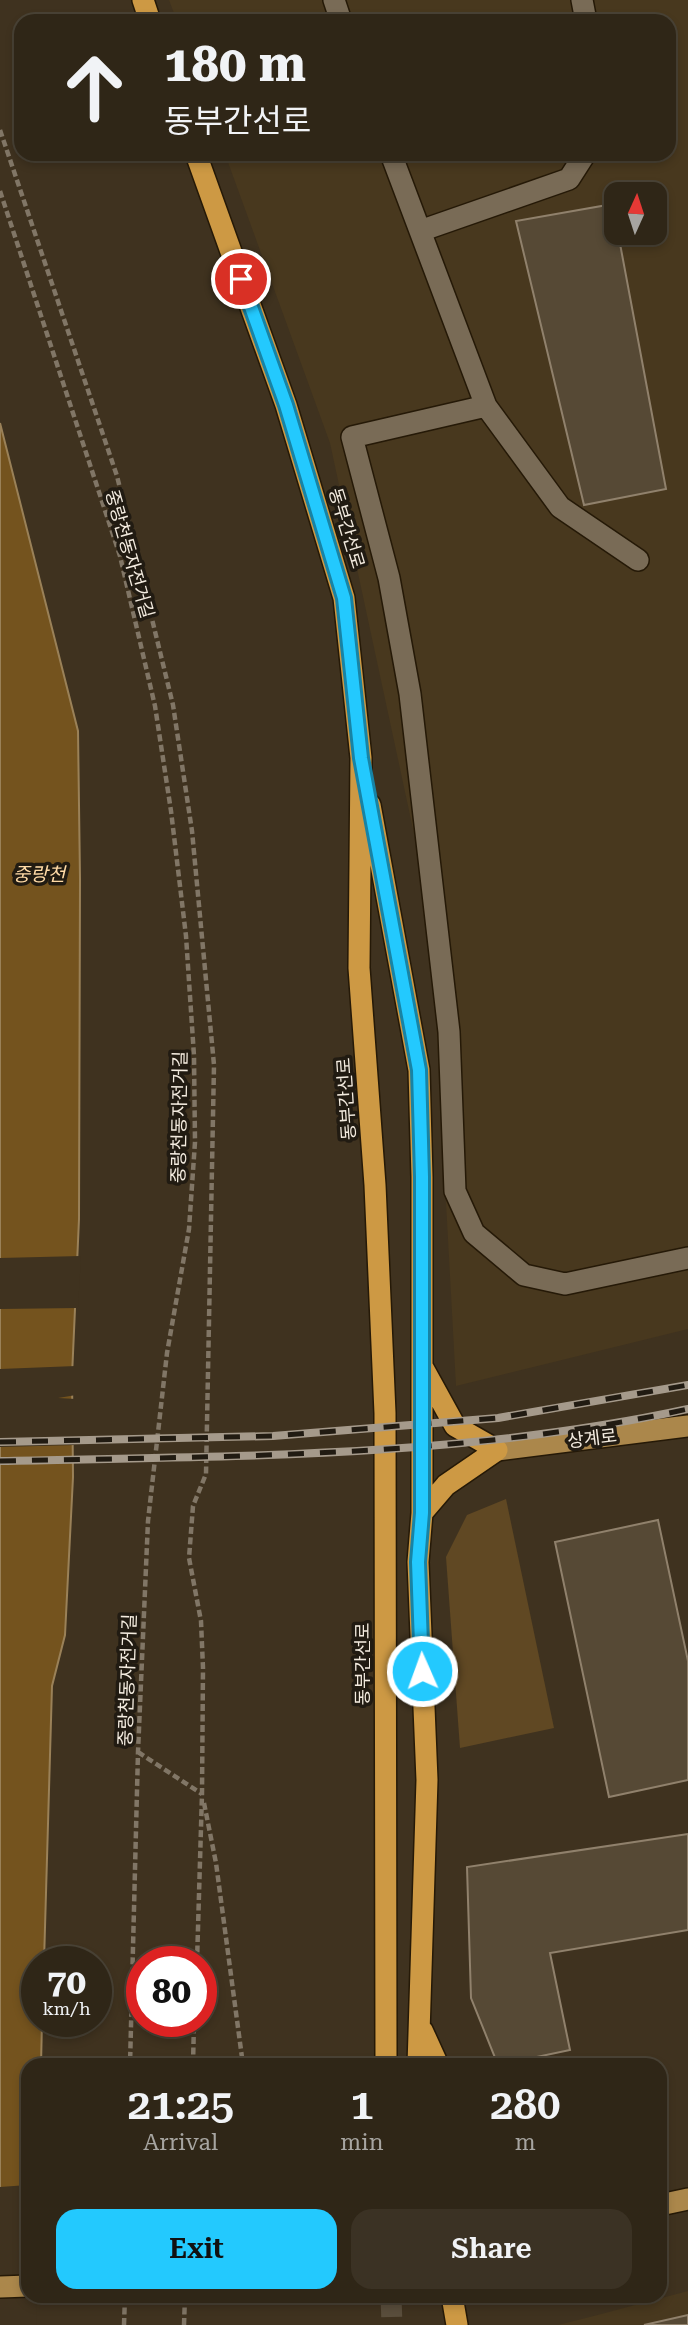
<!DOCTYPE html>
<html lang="en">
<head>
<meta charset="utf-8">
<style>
	:root { --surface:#2f2617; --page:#3b3224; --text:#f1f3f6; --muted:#a7a5a1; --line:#4a4336; --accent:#23c9fe }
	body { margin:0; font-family:"Roboto Serif","Noto Sans KR",serif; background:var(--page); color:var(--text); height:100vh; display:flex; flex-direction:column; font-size:26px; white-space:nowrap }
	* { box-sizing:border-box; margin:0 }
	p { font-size:23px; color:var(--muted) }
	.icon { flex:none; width:38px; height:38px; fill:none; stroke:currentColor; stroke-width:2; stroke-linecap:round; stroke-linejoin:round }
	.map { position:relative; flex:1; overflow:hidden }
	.side { position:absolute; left:21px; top:2058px; width:646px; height:245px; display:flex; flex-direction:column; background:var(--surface); border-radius:21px; box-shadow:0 4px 10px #0003,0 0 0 2px var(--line) }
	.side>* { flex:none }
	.hud { position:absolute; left:14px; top:14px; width:662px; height:147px; border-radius:21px; box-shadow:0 4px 10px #0003,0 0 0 2px var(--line); background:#2f2617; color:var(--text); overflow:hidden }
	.needle { width:46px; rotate:3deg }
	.fabs { position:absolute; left:604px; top:182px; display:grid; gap:14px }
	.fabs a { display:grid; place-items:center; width:63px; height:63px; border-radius:14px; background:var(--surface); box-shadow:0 4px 10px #0003,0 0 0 2px var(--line); font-size:35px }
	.speed { position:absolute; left:21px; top:1946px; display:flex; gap:14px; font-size:35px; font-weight:700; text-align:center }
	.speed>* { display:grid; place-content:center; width:91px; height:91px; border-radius:50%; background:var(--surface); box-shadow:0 4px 10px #0003,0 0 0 2px var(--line); line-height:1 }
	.speed small { font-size:18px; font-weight:400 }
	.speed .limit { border:10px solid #d22; background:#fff; color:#111 }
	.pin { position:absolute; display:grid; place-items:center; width:60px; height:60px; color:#fff; margin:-30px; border:4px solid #fff; border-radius:50%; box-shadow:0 2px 7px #0007 }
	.me { position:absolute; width:77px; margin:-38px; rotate:358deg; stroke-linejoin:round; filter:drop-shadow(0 0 5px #0008) }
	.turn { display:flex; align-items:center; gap:24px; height:147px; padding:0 35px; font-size:32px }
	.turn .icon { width:91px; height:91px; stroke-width:2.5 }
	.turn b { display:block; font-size:49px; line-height:60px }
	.eta { display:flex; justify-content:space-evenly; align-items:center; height:119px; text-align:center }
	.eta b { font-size:42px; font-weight:600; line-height:49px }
	.cta { display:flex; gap:14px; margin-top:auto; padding:14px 35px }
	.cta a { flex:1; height:80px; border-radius:21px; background:var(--accent); color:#111; font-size:28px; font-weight:600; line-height:80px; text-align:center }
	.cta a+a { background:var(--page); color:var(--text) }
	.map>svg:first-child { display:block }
	.built { fill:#48381e; fill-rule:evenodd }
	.green { fill:#604823 }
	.water { fill:#74531e; stroke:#9a8158; stroke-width:2 }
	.pier { fill:#3f321f }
	.building { fill:#564935; stroke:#90816c; stroke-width:2 }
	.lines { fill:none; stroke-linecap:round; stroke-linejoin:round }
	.highway-tunnel { stroke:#5a4e3c; stroke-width:21; stroke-dasharray:21 10; stroke-linecap:butt }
	.minor-casing { stroke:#251907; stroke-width:24 }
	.major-casing { stroke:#251907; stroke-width:24 }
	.highway-casing { stroke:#251907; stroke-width:24 }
	.path { stroke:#817666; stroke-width:4.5; stroke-dasharray:7 3.5; stroke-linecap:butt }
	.minor { stroke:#796b56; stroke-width:21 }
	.major { stroke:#ab874b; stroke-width:21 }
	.highway { stroke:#cd9944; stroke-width:21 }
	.rail-casing { stroke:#a59a8b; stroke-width:8 }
	.rail { stroke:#211b12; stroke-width:5; stroke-dasharray:16; stroke-linecap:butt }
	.route-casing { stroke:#1783a5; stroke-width:18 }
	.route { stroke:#23c9fe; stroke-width:12 }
	.labels { text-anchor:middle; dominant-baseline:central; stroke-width:7; stroke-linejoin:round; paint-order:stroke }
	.street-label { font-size:18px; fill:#f4ece0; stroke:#211b12 }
	.water-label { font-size:19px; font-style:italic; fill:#ffdaa6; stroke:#211b12 }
</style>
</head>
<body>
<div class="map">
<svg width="688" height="2325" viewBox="0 0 688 2325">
	<rect width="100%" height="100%" fill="#3f321f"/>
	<path class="built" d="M169 0H688V1329L456 1386 430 908 330 443 225 154H668V21H177ZM616 194H654V233H616Z
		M688 2291V2325H558L590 2317Z"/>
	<path class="green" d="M506 1499 554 1728 460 1748 446 1557 467 1515Z"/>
	<path class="water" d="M0 423 78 731 80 879 79 1219 72 1376 73 1477 65 1635 52 1686 44 1962H37V2021H42L41 2065H28V2296L33 2325H0Z"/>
	<path class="pier" d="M81 1256 78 1308 0 1309V1258Z
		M76 1366V1395L58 1398 76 1399V1445L0 1447V1369Z
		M28 2185V2296H37L36 2325H0V2187Z"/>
	<path class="building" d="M613 204 616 233H618L666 489 584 505 516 221Z
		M658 1520 688 1661V1780L609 1797 555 1542Z
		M688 1834V1930L550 1953 570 2050 498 2065 471 1998 467 1867Z
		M688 2315V2325H644Z"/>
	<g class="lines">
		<path class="highway-tunnel" d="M391 2296 392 2325"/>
		<defs>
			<path id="minor" d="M334 0 341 21
				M582 0 586 21
				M391 154 486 406 560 507 638 560
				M420 231 569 179 585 154
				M486 406 352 437 389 578 410 694 449 1032 455 1191 474 1233 524 1275 565 1284 688 1258"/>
			<path id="major" d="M497 1450 688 1426
				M660 2205 688 2199
				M0 2287 28 2286"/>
			<path id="highway" d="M143 0 150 21
				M196 154 286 405 344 598 361 758 359 968 375 1185 385 1413 386 2065
				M370 805 419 1070 422 1177V1513L418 1562 427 1780 418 2065
				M422 1513 446 1485 497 1450 455 1426 422 1366
				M422 2030 438 2065
				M452 2296 457 2325"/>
		</defs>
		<use href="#minor" class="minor-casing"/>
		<use href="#major" class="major-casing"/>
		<use href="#highway" class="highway-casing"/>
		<path class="path" d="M0 130 117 476 173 705 192 831 214 1065 206 1474 193 1506 189 1558 201 1621 203 1668 202 1794 197 1962
			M0 191 120 556 155 706 171 811 186 936 194 1056 195 1142 189 1229 167 1353 148 1521 138 1752 130 2065
			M138 1752 202 1794
			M204 1803 216 1863 243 2065
			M193 2065 194 2021
			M124 2325 125 2296
			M184 2325 185 2296"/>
		<use href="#minor" class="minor"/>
		<use href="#major" class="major"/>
		<use href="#highway" class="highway"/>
		<defs>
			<path id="rail" d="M0 1442 273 1436 498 1418 688 1385
				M0 1461C230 1456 463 1458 688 1409"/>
		</defs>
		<use href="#rail" class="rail-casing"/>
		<use href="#rail" class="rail"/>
	</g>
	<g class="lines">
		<defs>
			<path id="route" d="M241 279 286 405 344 598 361 758 419 1070 422 1177V1513L418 1562 422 1671"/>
		</defs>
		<use href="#route" class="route-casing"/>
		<use href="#route" class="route"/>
	</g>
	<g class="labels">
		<g class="street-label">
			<text transform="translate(347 528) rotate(73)">동부간선로</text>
			<text transform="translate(130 554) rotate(74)">중랑천동자전거길</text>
			<text transform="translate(346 1099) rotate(-94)">동부간선로</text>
			<text transform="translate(179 1117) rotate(-89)">중랑천동자전거길</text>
			<text transform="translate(592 1438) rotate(-7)">상계로</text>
			<text transform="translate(362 1664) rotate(-90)">동부간선로</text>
			<text transform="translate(127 1680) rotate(-88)">중랑천동자전거길</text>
		</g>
		<g class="water-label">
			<text x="39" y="874">중랑천</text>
		</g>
	</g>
</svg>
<div class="fabs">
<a><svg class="needle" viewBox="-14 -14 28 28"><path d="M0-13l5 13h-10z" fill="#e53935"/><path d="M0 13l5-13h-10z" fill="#a7a5a1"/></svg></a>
</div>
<div class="speed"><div>70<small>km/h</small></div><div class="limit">80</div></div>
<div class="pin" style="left:241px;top:279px;background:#d93025"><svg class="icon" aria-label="arrive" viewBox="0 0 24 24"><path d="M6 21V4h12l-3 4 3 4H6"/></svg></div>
<svg class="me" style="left:422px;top:1671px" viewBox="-20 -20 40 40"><circle r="17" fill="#23c9fe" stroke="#fff" stroke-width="3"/><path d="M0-11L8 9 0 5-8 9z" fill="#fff"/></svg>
<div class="hud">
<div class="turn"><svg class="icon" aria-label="ahead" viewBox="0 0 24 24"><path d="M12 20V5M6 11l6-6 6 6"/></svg><div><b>180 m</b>동부간선로</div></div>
</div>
<section class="side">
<div class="eta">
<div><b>21:25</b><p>Arrival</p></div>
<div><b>1</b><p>min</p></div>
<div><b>280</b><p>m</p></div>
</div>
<div class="cta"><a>Exit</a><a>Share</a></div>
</section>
</div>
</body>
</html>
